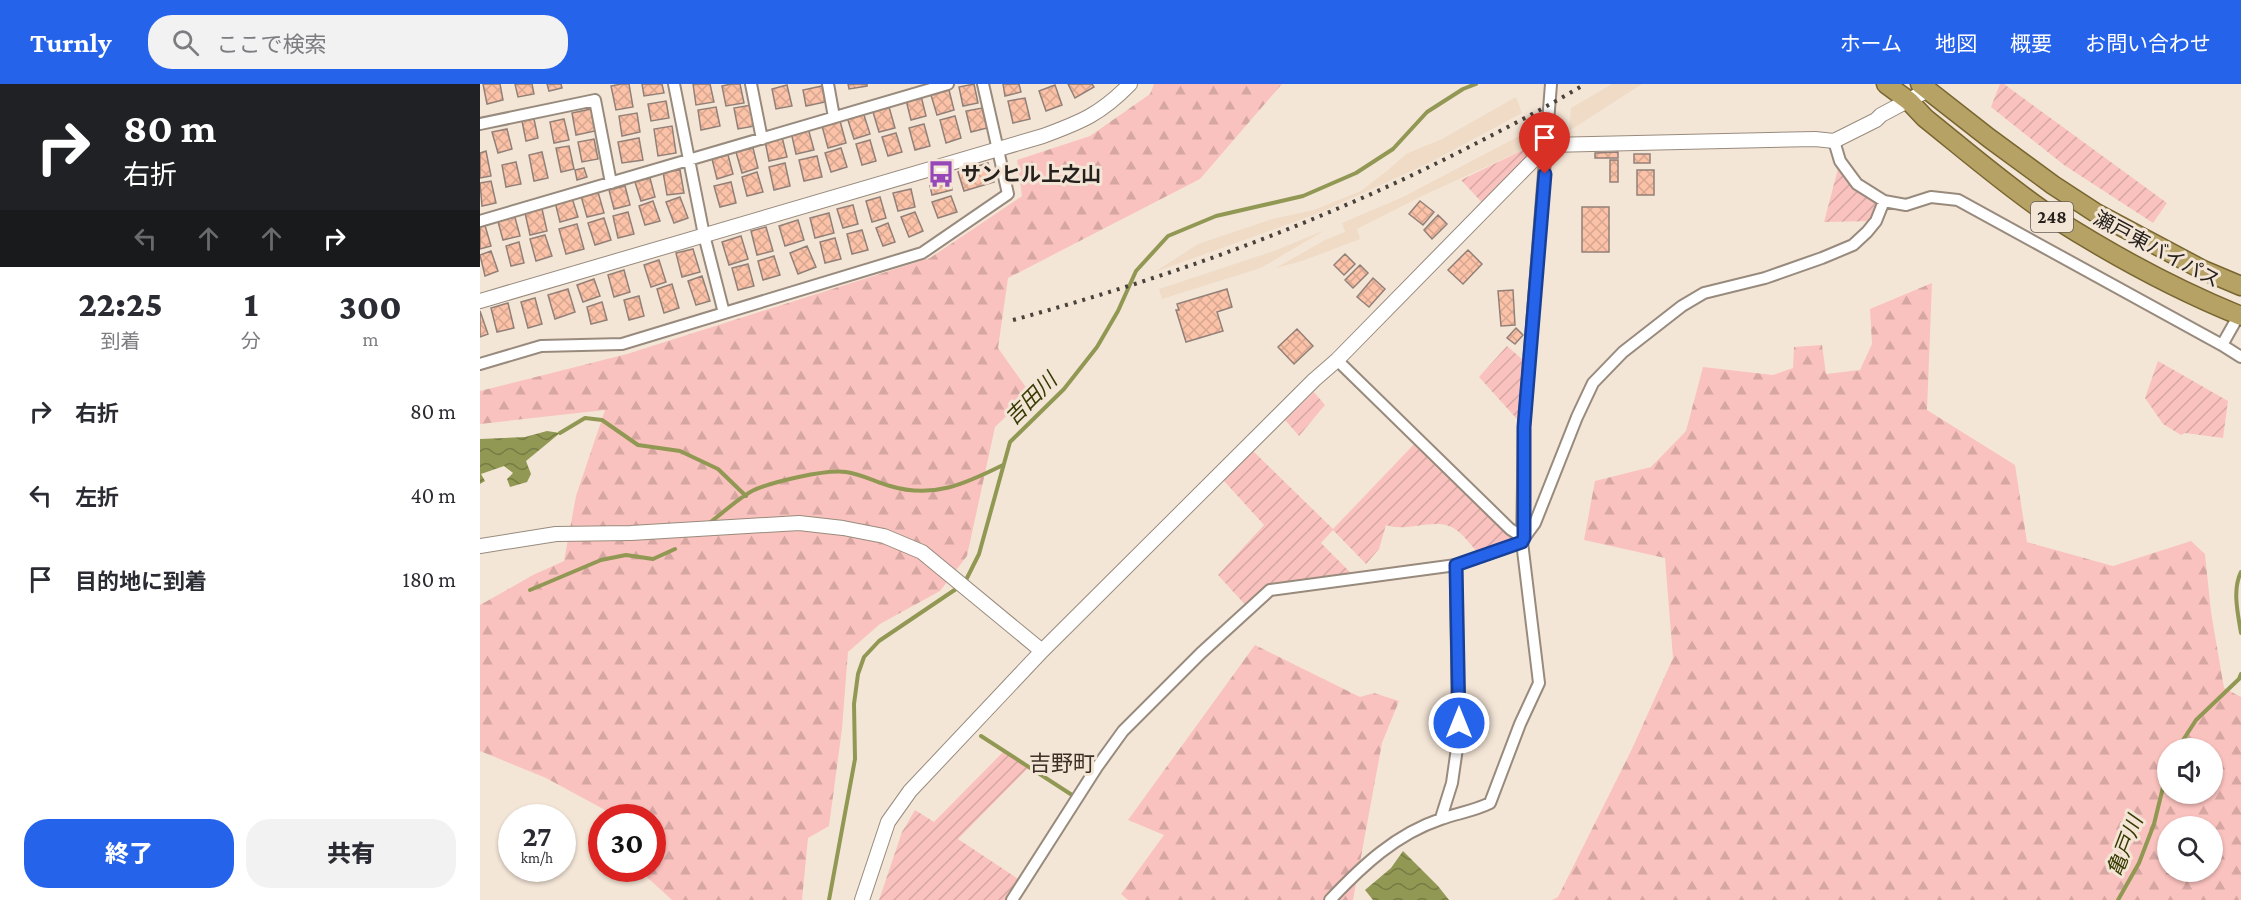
<!DOCTYPE html>
<html lang="ja">
<head>
<meta charset="utf-8">
<style>
	:root { --surface:#fff; --page:#f2f2f3; --text:#2b2b33; --muted:#7c7c81; --accent:#2563eb }
	body { margin:0; font-family:"Crimson Pro","Noto Sans JP",serif; background:var(--page); color:var(--text); height:100vh; display:flex; flex-direction:column; font-size:22px; white-space:nowrap }
	* { box-sizing:border-box; margin:0 }
	p { font-size:20px; color:var(--muted) }
	.icon { flex:none; width:33px; height:33px; fill:none; stroke:currentColor; stroke-width:2; stroke-linecap:round; stroke-linejoin:round }
	.map { position:relative; flex:1; overflow:hidden }
	.details { display:flex; flex-direction:column; background:var(--surface); width:480px }
	.details>* { flex:none }
	.hud { background:#202124; color:#fff; overflow:hidden }
	.controls { position:absolute; left:1677px; top:654px; display:grid; gap:12px }
	.controls a { display:grid; place-items:center; width:66px; height:66px; border-radius:50%; background:var(--surface); box-shadow:0 2px 4px #0004; font-size:30px }
	.speed { position:absolute; left:18px; top:720px; display:flex; gap:12px; font-size:30px; font-weight:700; text-align:center }
	.speed>* { display:grid; place-content:center; width:78px; height:78px; border-radius:50%; background:var(--surface); box-shadow:0 2px 4px #0004; line-height:1 }
	.speed small { font-size:15px; font-weight:400 }
	.speed .limit { border:9px solid #d22; background:#fff; color:#111 }
	.pin { position:absolute; display:grid; place-items:center; width:51px; height:51px; color:#fff; margin:-62px -26px; border-radius:50% 50% 50% 0; rotate:-45deg; box-shadow:0 0 6px #0007 }
	.pin .icon { rotate:45deg }
	.me { position:absolute; width:66px; margin:-33px; rotate:0deg; stroke-linejoin:round; filter:drop-shadow(0 0 4px #0008) }
	.turn { display:flex; align-items:center; gap:21px; height:126px; padding:0 24px; font-size:27px }
	.turn .icon { width:78px; height:78px; stroke-width:2.5 }
	.turn b { display:block; font-size:42px; line-height:51px }
	.lanes { display:flex; align-items:center; height:57px; padding:0 24px; background:#0003; justify-content:center; gap:30px; direction:ltr }
	.lanes .off { opacity:.35 }
	.eta { display:flex; justify-content:space-evenly; align-items:center; height:102px; text-align:center }
	.eta b { font-size:36px; font-weight:800; line-height:42px }
	.action { display:flex; gap:12px; margin-top:auto; padding:12px 24px }
	.action a { flex:1; height:69px; border-radius:24px; background:var(--accent); color:#fff; font-size:24px; font-weight:800; line-height:69px; text-align:center }
	.action a+a { background:var(--page); color:var(--text) }
	ul { padding:0; list-style:none }
	li { display:flex; align-items:center; gap:18px; height:84px; padding:0 24px }
	li div { flex:1 }
	li b { display:block; font-size:22px }
	li em { font-style:normal }
	header { display:flex; align-items:center; gap:36px; box-sizing:border-box; height:84px; padding:0 30px; background:var(--accent); color:#fff }
	header strong { font-size:28px }
	nav { display:flex; gap:33px; margin-inline-start:auto; font-size:21px }
	.search { width:420px; height:54px; background:var(--page); display:flex; align-items:center; gap:15px; box-sizing:border-box; padding:0 21px; border-radius:24px; color:var(--muted); font-size:22px }
	main { display:flex; flex:1; min-height:0 }
	.map>svg:first-child { display:block }
	.built { fill:#efdbc6 }
	.forest { fill:url(#forest-firs); fill-rule:evenodd }
	.garden { fill:url(#garden-furrows) }
	.water { fill:url(#water-waves) }
	.lines { fill:none; stroke-linecap:round; stroke-linejoin:round }
	.stream { stroke:#919853; stroke-width:4 }
	.building { fill:url(#building-cross-hatch); stroke:#928078; stroke-width:1.5 }
	.minor-casing { stroke:#988b7d; stroke-width:14 }
	.tertiary-casing { stroke:#988b7d; stroke-width:16 }
	.trunk-casing { stroke:#786631; stroke-width:21 }
	.minor { stroke:#fff; stroke-width:10 }
	.tertiary { stroke:#fff; stroke-width:14 }
	.trunk { stroke:#b6a264; stroke-width:18 }
	.rail { stroke:#49433c; stroke-width:4; stroke-dasharray:3 6; stroke-linecap:butt }
	.route-casing { stroke:#184099; stroke-width:15 }
	.route { stroke:#2563eb; stroke-width:10 }
	.labels { text-anchor:middle; dominant-baseline:central; stroke-width:6; stroke-linejoin:round; paint-order:stroke }
	.shield { fill:#f4e6d7; stroke:#645c54; stroke-width:1.5 }
	.shield-label { font-size:18px; font-weight:bold; fill:#26211c }
	.poi-label { font-size:20px; font-weight:bold; fill:#26211c; stroke:#f4e6d7; text-anchor:start }
	.street-label { font-size:20px; fill:#26211c; stroke:#f4e6d7 }
	.water-label { font-size:21px; font-style:italic; fill:#373b02; stroke:#f4e6d7 }
	.quarter-label { font-size:22px; fill:#3c3126; stroke:#f4e6d7 }
</style>
</head>
<body>
<header>
<strong>Turnly</strong>
<div class="search"><svg class="icon" aria-label="search" viewBox="0 0 24 24"><circle cx="10" cy="10" r="6"/><path d="M15 15l6 6"/></svg>ここで検索</div>
<nav><a>ホーム</a><a>地図</a><a>概要</a><a>お問い合わせ</a></nav>
</header>
<main>
<section class="details">
<div class="hud">
<div class="turn"><svg class="icon" aria-label="right" viewBox="0 0 24 24"><path d="M7 20v-9h11M14 6l5 5-5 5"/></svg><div><b>80 m</b>右折</div></div>
<div class="lanes"><svg class="icon off" aria-label="left" viewBox="0 0 24 24"><path d="M17 20v-9H6M10 6l-5 5 5 5"/></svg><svg class="icon off" aria-label="ahead" viewBox="0 0 24 24"><path d="M12 20V5M6 11l6-6 6 6"/></svg><svg class="icon off" aria-label="ahead" viewBox="0 0 24 24"><path d="M12 20V5M6 11l6-6 6 6"/></svg><svg class="icon" aria-label="right" viewBox="0 0 24 24"><path d="M7 20v-9h11M14 6l5 5-5 5"/></svg></div>
</div>
<div class="eta">
<div><b>22:25</b><p>到着</p></div>
<div><b>1</b><p>分</p></div>
<div><b>300</b><p>m</p></div>
</div>
<ul>
<li><svg class="icon" aria-label="right" viewBox="0 0 24 24"><path d="M7 20v-9h11M14 6l5 5-5 5"/></svg><div><b>右折</b></div><em>80 m</em></li>
<li><svg class="icon" aria-label="left" viewBox="0 0 24 24"><path d="M17 20v-9H6M10 6l-5 5 5 5"/></svg><div><b>左折</b></div><em>40 m</em></li>
<li><svg class="icon" aria-label="arrive" viewBox="0 0 24 24"><path d="M6 21V4h12l-3 4 3 4H6"/></svg><div><b>目的地に到着</b></div><em>180 m</em></li>
</ul>
<div class="action"><a>終了</a><a>共有</a></div>
</section>
<div class="map">
<svg width="1761" height="816" viewBox="0 0 1761 816">
	<defs>
		<pattern id="forest-firs" width="22" height="20" patternUnits="userSpaceOnUse" patternTransform="scale(1.5)"><rect width="22" height="20" fill="#fac2be"/><path d="M5 1l3.5 6h-7zM16 11l3.5 6h-7z" fill="#d6a6a3"/></pattern>
		<pattern id="garden-furrows" width="10" height="10" patternUnits="userSpaceOnUse" patternTransform="scale(1.5)"><rect width="10" height="10" fill="#fac2be"/><path d="M-1 1l2-2M0 10L10 0M9 11l2-2" fill="none" stroke="#d6a6a3"/></pattern>
		<pattern id="water-waves" width="16" height="10" patternUnits="userSpaceOnUse" patternTransform="scale(1.5)"><rect width="16" height="10" fill="#919853"/><path d="M0 5q4-4 8 0t8 0" fill="none" stroke="#767c44"/></pattern>
		<pattern id="building-cross-hatch" width="8" height="8" patternUnits="userSpaceOnUse" patternTransform="scale(1.5)"><rect width="8" height="8" fill="#fbc2a8"/><path d="M0 0l8 8M0 8l8-8" fill="none" stroke="#d7a690"/></pattern>
	</defs>
	<rect width="100%" height="100%" fill="#f4e6d7"/>
	<path class="built" d="M1132 0H1162L1089 47 1091 24Z
		M1036 13 1042 29 949 79 839 129 675 188 718 160 792 135 834 126 881 107 908 86 926 70 962 55Z
		M1043 50V66L942 112 877 145 880 155 822 177 796 184 845 156 865 148 862 139 923 113Z
		M845 146 781 184 682 215 679 205 794 167Z"/>
	<path class="forest" d="M674 0H802L720 95 528 194 518 264 550 309 515 343 487 472 460 507 400 540 368 568 362 645 349 742 328 754 322 816H192L158 785 172 784V734L138 733 66 694 0 667V521L53 491 84 477 96 412 125 326 0 340V307L147 270 450 174 542 112 537 76 610 52 670 10Z
		M1452 199 1447 326 1535 381 1547 458 1633 482 1711 457 1725 470 1731 528 1744 604 1761 613V816H1072L1078 813 1151 667 1193 574 1185 474 1104 456 1115 397 1171 383 1206 347 1223 283 1293 291 1313 284 1314 263 1342 261 1346 290 1380 286 1392 260 1390 225ZM1732 664V710H1688V664ZM1688 742H1732V788H1688Z
		M775 561 880 613 894 609 919 617 902 659 873 816H648L641 810 684 751 648 736Z"/>
	<path class="garden" d="M1520 0H1524L1687 119 1673 139 1584 81 1511 23Z
		M1068 61 1007 124 981 96 1043 66Z
		M1360 77 1368 89 1404 117 1396 137 1344 138Z
		M1027 262 1050 282 1044 343 999 293Z
		M1678 277 1748 317 1743 354 1705 349 1701 351 1683 340 1665 314Z
		M834 308 845 321 819 352 805 336Z
		M939 355 1044 454 1001 472C993 464 985 452 975 445 956 432 927 449 906 441L899 465 886 480 853 446 841 459 877 495 790 506 769 525 738 491 784 441 744 397 773 367 853 445Z
		M524 667 549 683 478 755 543 798 532 816H399L422 748 435 726 454 738Z"/>
	<path class="water" d="M67 347 80 349 46 377 51 390 47 398 30 403 27 395 33 389 24 382 1 390 5 397 0 400V355L45 353Z
		M923 767 958 802 969 816H893L885 806 911 784Z"/>
	<g class="lines">
		<path class="stream" d="M80 349 105 334 122 336 158 361 200 367 238 385 266 412
			M228 440C242 430 257 415 272 407 291 398 346 385 366 388 381 390 396 398 410 402 453 415 485 400 523 381
			M1761 488C1752 506 1758 530 1761 549
			M485 498 499 470 530 358 584 305 617 263 638 227 656 187 688 152 736 132 823 112 876 89 913 65 947 28 983 5 996 0
			M50 506 121 476 146 471 173 475 195 465
			M501 652 592 711
			M1698 664 1716 636 1759 595 1761 590
			M349 816 375 675 374 620 378 590 384 573 399 557 479 503
			M1638 816 1659 779 1674 740 1688 683"/>
	</g>
	<path class="building" d="M3 0H20L23 16 7 20Z
		M35 0H52L54 10 38 13Z
		M67 0H81L82 4 69 7Z
		M141 0H149L153 23 136 26 131 2Z
		M162 0H182L184 9 164 12Z
		M213 0H230L234 18 216 21Z
		M251 0H260L264 19 246 22 242 2Z
		M368 0H387V2L369 5Z
		M494 0 498 19 483 22 479 3Z
		M523 0H539L541 8 525 12Z
		M588 0H612L614 3 595 14Z
		M307 1 312 22 296 25 292 5Z
		M575 1 582 21 566 27 559 7Z
		M342 2 345 18 326 22 323 6Z
		M469 6 474 26 457 31 451 11Z
		M441 12 446 32 431 36 426 16Z
		M545 14 550 35 533 39 528 17Z
		M186 17 189 34 171 37 168 20Z
		M271 21 275 42 258 45 254 24Z
		M236 23 240 42 221 46 218 26Z
		M409 23 415 44 399 48 393 28Z
		M502 24 507 44 491 48 486 27Z
		M111 25 115 47 96 51 92 29Z
		M383 28 390 50 374 55 367 33Z
		M157 29 160 48 142 52 139 32Z
		M475 32 481 54 466 59 460 36Z
		M54 35 58 54 46 57 42 37Z
		M84 35 89 56 74 59 70 38Z
		M360 37 366 59 348 64 342 42Z
		M444 40 450 62 435 66 429 44Z
		M192 42 196 69 178 72 174 45Z
		M328 44 334 66 316 70 311 48Z
		M27 45 32 65 18 69 12 48Z
		M416 49 422 68 408 72 402 53Z
		M302 53 307 73 289 77 285 57Z
		M159 54 163 76 142 79 138 58Z
		M114 55 118 75 102 78 98 58Z
		M390 56 396 77 382 81 376 60Z
		M89 62 94 85 81 88 76 64Z
		M273 64 278 84 262 89 256 68Z
		M361 64 367 83 351 88 345 69Z
		M6 67 11 92 0 94V69Z
		M62 68 68 94 54 97 49 71Z
		M1138 68V74H1115V69Z
		M1154 70H1170V79H1154Z
		M248 71 253 90 237 95 232 75Z
		M337 72 342 93 324 97 319 76Z
		M1130 76H1138V98H1130Z
		M36 78 41 100 26 103 22 81Z
		M305 79 310 102 294 106 289 83Z
		M508 79 514 98 484 107 478 88Z
		M104 84 107 93 97 96 95 86Z
		M200 86 204 109 187 111 183 88Z
		M1157 86H1174V111H1157Z
		M277 88 283 108 267 112 262 93Z
		M469 92 472 106 452 111 449 97Z
		M170 94 175 113 161 117 155 98Z
		M11 97 16 119 2 122 0 99Z
		M251 98 256 119 240 123 234 102Z
		M145 102 150 121 134 125 129 106Z
		M431 105 435 123 418 127 413 109Z
		M118 108 124 129 107 133 101 112Z
		M471 112 477 128 458 134 452 118Z
		M200 113 208 134 194 139 186 118Z
		M400 113 406 134 392 138 386 117Z
		M92 114 98 133 80 138 75 118Z
		M173 117 180 137 165 141 159 122Z
		M940 117 954 128 943 141 929 130Z
		M373 121 378 140 363 144 357 125Z
		M1102 123H1129V168H1102Z
		M62 125 67 147 50 151 45 129Z
		M148 128 154 150 138 154 133 132Z
		M435 128 443 147 429 153 421 133Z
		M349 129 354 149 335 154 330 134Z
		M34 130 40 152 23 156 17 134Z
		M958 131 967 140 952 155 944 146Z
		M124 134 131 156 115 161 108 139Z
		M318 136 324 156 305 162 299 142Z
		M4 138 11 162 0 165V140Z
		M408 139 415 158 403 162 396 144Z
		M97 140 104 165 86 170 79 145Z
		M286 143 293 167 277 171 271 147Z
		M382 146 388 166 372 170 367 150Z
		M65 151 72 172 56 177 50 155Z
		M261 152 268 175 249 181 242 158Z
		M355 154 361 175 345 179 340 158Z
		M39 158 44 179 31 182 26 162Z
		M327 162 336 183 318 190 310 169Z
		M213 165 220 188 202 193 196 169Z
		M988 166 1002 180 983 200 968 186Z
		M11 167 18 187 5 192 0 171Z
		M865 170 875 180 864 191 854 181Z
		M294 172 300 191 283 196 278 177Z
		M179 176 186 198 171 203 164 181Z
		M268 180 274 202 258 206 252 184Z
		M880 181 888 189 873 204 865 196Z
		M144 186 150 208 134 213 128 191Z
		M222 192 230 217 216 221 208 197Z
		M893 194 905 205 889 223 877 213Z
		M114 195 120 212 103 218 97 201Z
		M192 200 199 224 184 229 177 205Z
		M88 205 95 228 75 235 68 211Z
		M747 205 752 223 737 228 743 247 706 258 696 226H699L697 220Z
		M1033 206 1035 241 1021 242 1018 207Z
		M159 212 164 232 149 236 144 216Z
		M55 214 62 240 48 244 41 218Z
		M122 218 127 236 111 240 107 223Z
		M28 219 34 244 17 248 11 224Z
		M0 227 8 250 0 253Z
		M1036 244 1043 251 1035 260 1027 254Z
		M817 245 833 262 814 280 798 263Z"/>
	<g class="lines">
		<defs>
			<path id="minor" d="M194 0 224 151 244 229
				M271 0 282 55
				M348 0 354 33
				M0 40 115 16 131 99
				M1354 57 1360 77 1377 100 1404 117 1426 121 1451 113 1478 116 1742 261 1761 273
				M0 137 468 0
				M1742 261 1759 231
				M857 276 1030 445 1044 454
				M0 280 61 262 142 260 442 169 528 110 503 0
				M1044 454 1055 439 1097 333 1113 299 1143 268 1202 222 1224 209 1285 194 1342 174 1373 161 1387 148 1396 137 1404 117
				M961 734 972 699 978 657 976 481
				M532 816 617 683 643 647 721 569 790 506 976 481 1042 458
				M850 816C882 782 916 750 961 735 978 729 994 727 1010 719L1040 640 1059 599 1042 458 1044 343 1071 0"/>
			<path id="tertiary" d="M0 217 563 52C601 38 621 30 650 0
				M0 462 76 450 151 449 319 439 363 444 404 452 442 468 562 567
				M382 816 408 738 430 707 562 567 834 296 857 276 1068 61 1335 55 1354 57 1396 36 1401 31 1446 7"/>
			<path id="trunk" d="M1406 0 1429 17 1445 34C1485 66 1529 104 1571 132 1632 171 1694 205 1761 232
				M1440 0 1509 54 1573 101 1616 129 1723 186 1761 202"/>
		</defs>
		<use href="#minor" class="minor-casing"/>
		<use href="#tertiary" class="tertiary-casing"/>
		<use href="#trunk" class="trunk-casing"/>
		<use href="#minor" class="minor"/>
		<use href="#tertiary" class="tertiary"/>
		<use href="#trunk" class="trunk"/>
		<path class="rail" d="M533 236C691 193 843 138 989 63 1028 43 1067 23 1105 0"/>
	</g>
	<g class="lines">
		<defs>
			<path id="route" d="M979 639 976 481 1042 458 1044 454V343L1065 90"/>
		</defs>
		<use href="#route" class="route-casing"/>
		<use href="#route" class="route"/>
	</g>
	<defs>
		<symbol id="bus-bare" viewBox="-9 -9 18 18"><path d="M-5-6H5V4H4V6H2V4H-2V6H-4V4H-5ZM-3.5-4V0h7V-4ZM-3.5 1.2v1.5H-2V1.2ZM2 1.2v1.5H3.5V1.2Z" fill="#9648b9" stroke="#f4e6d7" stroke-width="2.5" paint-order="stroke"/></symbol>
	</defs>
	<g fill-rule="evenodd">
		<use href="#bus-bare" x="442" y="71" width="38" height="38"/>
	</g>
	<g class="labels">
		<rect class="shield" x="1551" y="118" width="42" height="30" rx="4.5"/>
		<g class="shield-label">
			<text x="1572" y="133">248</text>
		</g>
		<g class="poi-label">
			<text x="481" y="90">サンヒル上之山</text>
		</g>
		<g class="street-label">
			<text transform="translate(1677 165) rotate(28)">瀬戸東バイパス</text>
		</g>
		<g class="water-label">
			<text transform="translate(551 315) rotate(-45)">吉田川</text>
			<text transform="translate(1645 762) rotate(-69)">亀戸川</text>
		</g>
		<g class="quarter-label">
			<text x="582" y="679">吉野町</text>
		</g>
	</g>
</svg>
<div class="controls">
<a><svg class="icon" aria-label="sound" viewBox="0 0 24 24"><path d="M4 9h4l5-4v14l-5-4H4zM17 9q2 3 0 6"/></svg></a>
<a><svg class="icon" aria-label="search" viewBox="0 0 24 24"><circle cx="10" cy="10" r="6"/><path d="M15 15l6 6"/></svg></a>
</div>
<div class="speed"><div>27<small>km/h</small></div><div class="limit">30</div></div>
<div class="pin" style="left:1065px;top:90px;background:#d93025"><svg class="icon" aria-label="arrive" viewBox="0 0 24 24"><path d="M6 21V4h12l-3 4 3 4H6"/></svg></div>
<svg class="me" style="left:979px;top:639px" viewBox="-20 -20 40 40"><circle r="17" fill="#2563eb" stroke="#fff" stroke-width="3"/><path d="M0-11L8 9 0 5-8 9z" fill="#fff"/></svg>
</div>
</main>
</body>
</html>
